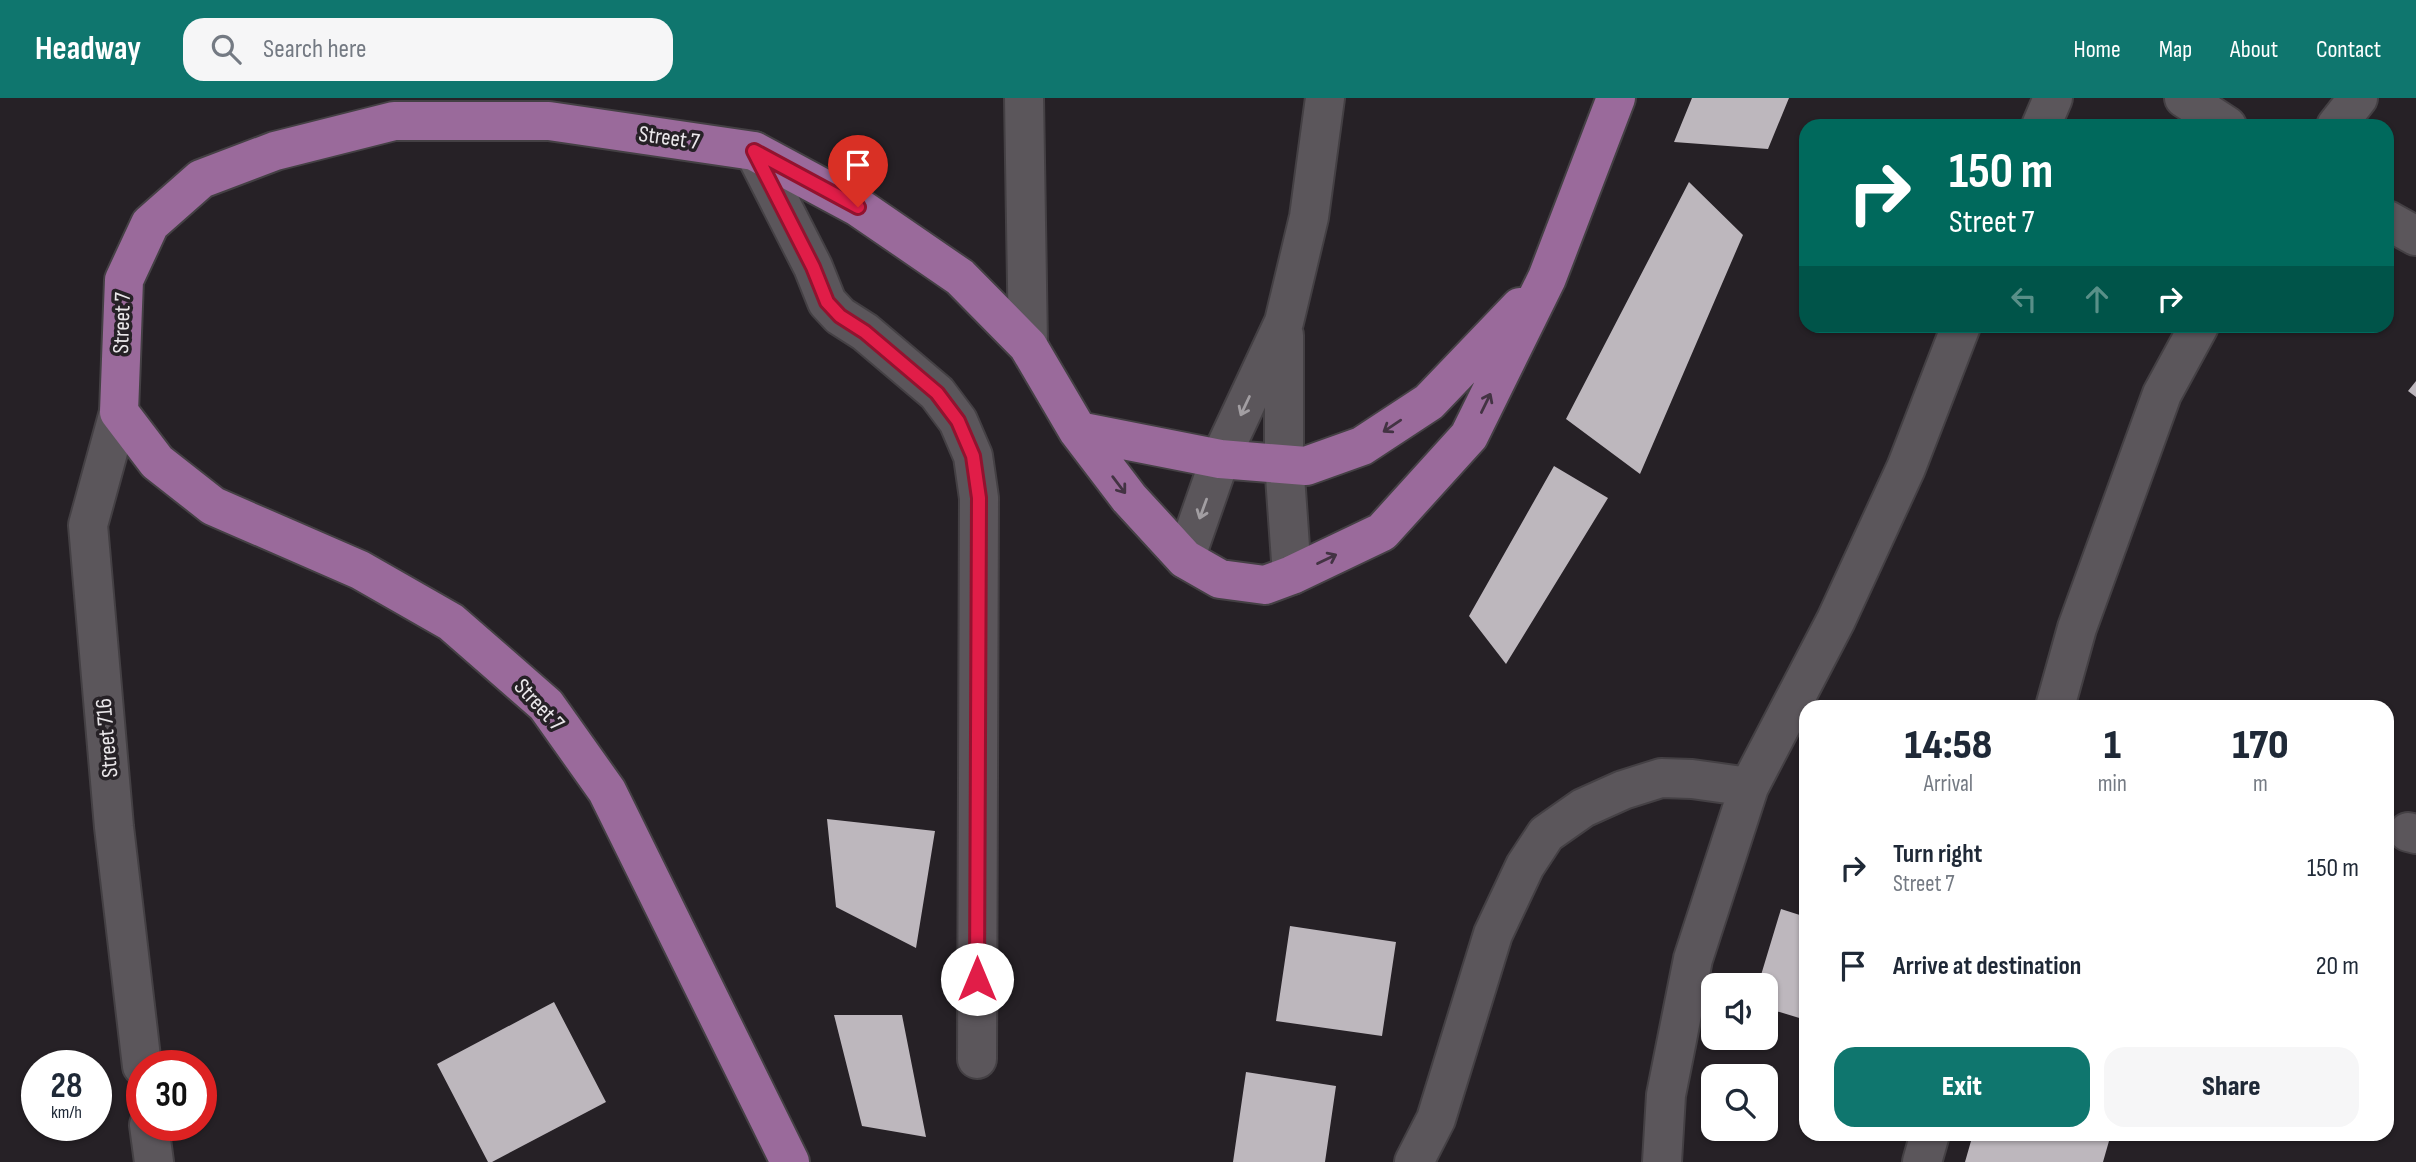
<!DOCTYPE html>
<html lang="en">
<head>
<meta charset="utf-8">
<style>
	:root { --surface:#fff; --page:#f6f6f7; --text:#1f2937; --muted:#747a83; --accent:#0f766e }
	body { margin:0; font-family:"Sofia Sans Condensed",sans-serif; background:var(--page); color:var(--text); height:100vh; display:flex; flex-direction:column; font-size:26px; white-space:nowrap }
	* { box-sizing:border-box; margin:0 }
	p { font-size:23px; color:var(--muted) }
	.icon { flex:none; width:38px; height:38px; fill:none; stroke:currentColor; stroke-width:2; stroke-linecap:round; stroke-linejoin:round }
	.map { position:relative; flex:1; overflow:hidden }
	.panel { position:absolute; left:1799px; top:602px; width:595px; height:441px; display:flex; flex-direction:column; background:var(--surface); border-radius:21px; box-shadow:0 2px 5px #0004 }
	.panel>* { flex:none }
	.banner { position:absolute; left:1799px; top:21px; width:595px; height:214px; border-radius:21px; box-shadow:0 2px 5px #0004; background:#00695c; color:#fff; overflow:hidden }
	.tools { position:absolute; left:1701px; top:875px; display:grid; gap:14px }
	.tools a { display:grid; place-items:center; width:77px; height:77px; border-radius:14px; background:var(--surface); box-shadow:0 2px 5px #0004; font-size:35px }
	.speed { position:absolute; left:21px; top:952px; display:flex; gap:14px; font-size:35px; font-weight:700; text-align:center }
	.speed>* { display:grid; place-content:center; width:91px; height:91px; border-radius:50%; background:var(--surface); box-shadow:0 2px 5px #0004; line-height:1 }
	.speed small { font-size:18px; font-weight:400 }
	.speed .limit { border:10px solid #d22; background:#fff; color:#111 }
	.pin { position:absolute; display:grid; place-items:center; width:60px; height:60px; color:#fff; margin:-72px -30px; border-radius:50% 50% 50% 0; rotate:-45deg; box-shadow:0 0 7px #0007 }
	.pin .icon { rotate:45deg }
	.me { position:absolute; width:77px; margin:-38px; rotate:0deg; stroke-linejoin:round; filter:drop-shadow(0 0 5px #0008) }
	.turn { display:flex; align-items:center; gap:24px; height:147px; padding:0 35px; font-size:32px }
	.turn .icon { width:91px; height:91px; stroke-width:2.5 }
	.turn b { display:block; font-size:49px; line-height:60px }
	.lanes { display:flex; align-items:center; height:66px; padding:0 35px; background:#0003; justify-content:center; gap:35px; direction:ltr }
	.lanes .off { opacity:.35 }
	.eta { display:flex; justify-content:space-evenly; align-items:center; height:119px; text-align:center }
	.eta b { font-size:42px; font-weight:800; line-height:49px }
	.cta { display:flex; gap:14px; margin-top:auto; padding:14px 35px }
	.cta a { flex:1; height:80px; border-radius:21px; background:var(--accent); color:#fff; font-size:28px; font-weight:800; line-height:80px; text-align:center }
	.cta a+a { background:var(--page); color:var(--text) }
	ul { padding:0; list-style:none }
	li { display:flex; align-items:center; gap:21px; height:98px; padding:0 35px }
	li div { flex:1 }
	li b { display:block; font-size:26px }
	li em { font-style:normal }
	header { display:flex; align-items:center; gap:42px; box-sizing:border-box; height:98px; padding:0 35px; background:var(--accent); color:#fff }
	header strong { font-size:33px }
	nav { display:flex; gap:38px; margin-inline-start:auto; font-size:24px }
	.search { width:490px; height:63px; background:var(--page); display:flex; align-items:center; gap:18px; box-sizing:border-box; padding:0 24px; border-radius:21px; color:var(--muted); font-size:26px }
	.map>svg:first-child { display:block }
	.building { fill:#bdb7bd }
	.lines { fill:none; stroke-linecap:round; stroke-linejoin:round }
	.minor-casing { stroke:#444044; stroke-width:42 }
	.primary-casing { stroke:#444044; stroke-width:42 }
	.minor { stroke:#5b565b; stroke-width:38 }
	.primary { stroke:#9a6a9b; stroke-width:38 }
	.oneway { stroke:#433343 }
	.oneway2 { stroke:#a29ea2 }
	.route-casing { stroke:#92132f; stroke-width:18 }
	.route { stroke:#e11d48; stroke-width:12 }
	.labels { text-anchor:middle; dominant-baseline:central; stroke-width:7; stroke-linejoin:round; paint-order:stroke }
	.street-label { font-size:23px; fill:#eae7ea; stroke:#262126 }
</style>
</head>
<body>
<header>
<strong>Headway</strong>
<div class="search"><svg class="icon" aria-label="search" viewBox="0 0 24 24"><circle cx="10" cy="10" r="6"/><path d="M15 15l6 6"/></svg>Search here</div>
<nav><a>Home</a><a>Map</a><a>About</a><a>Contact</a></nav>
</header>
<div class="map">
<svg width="2416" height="1064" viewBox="0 0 2416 1064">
	<rect width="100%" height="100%" fill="#262126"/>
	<path class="building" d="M1692 0H1789L1768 51 1674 44Z
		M1689 84 1743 137 1640 376 1566 321Z
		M2416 283V299L2408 293Z
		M1554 368 1608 400 1506 566 1469 518Z
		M827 721 935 733 916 850 836 809Z
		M1781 811 1806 819V922L1766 910V887H1758Z
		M1290 828 1396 844 1382 938 1276 923Z
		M554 904 606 1004 492 1064H488L437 966Z
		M834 917H902L926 1039 862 1028Z
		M1246 974 1336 988 1325 1064H1233Z
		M1973 1036H2111L2103 1064H1965Z"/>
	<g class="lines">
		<defs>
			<path id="minor" d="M1024 0 1028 248
				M2184 0 2227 28
				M2041 28 2053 0
				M2336 28 2358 0
				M754 53 813 169 827 204 840 218 865 234 937 295 958 323 973 358 979 400 977 961
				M2387 122 2416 138
				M1284 237V364L1292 477
				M119 314 88 427 114 729 142 968
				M1185 461 1220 361 1284 224 1309 119 1325 0
				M2055 609 2077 530 2162 296 2199 228
				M2408 734 2416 736
				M149 1027 154 1064
				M1414 1064 1436 1021 1493 836 1525 768 1546 736 1583 710 1623 692 1661 680 1692 681 1749 689
				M1662 1064 1666 997 1693 861 1749 689 1836 522 1906 370 1961 228
				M1922 1064 1930 1036"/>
			<path id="primary" d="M1078 333 1220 361 1306 368 1362 348 1429 304 1520 209
				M790 1064 607 693 546 607 451 524 360 472 213 408 157 364 119 314 124 182 150 126 201 81 275 53 394 23H549L754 53 858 109 960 179 1028 248 1078 333 1129 400 1185 461 1220 481 1265 487 1292 477 1382 434 1469 338 1547 180 1616 0"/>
		</defs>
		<use href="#minor" class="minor-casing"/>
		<use href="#primary" class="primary-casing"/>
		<use href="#minor" class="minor"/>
		<use href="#primary" class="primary"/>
	</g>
	<defs><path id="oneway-shaft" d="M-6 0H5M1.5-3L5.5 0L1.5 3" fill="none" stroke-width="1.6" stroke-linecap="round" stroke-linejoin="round" transform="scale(1.75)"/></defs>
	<g class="oneway">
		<use href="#oneway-shaft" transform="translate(1486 305) rotate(-64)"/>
		<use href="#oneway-shaft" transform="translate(1392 328) rotate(146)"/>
		<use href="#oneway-shaft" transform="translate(1119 387) rotate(53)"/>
		<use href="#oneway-shaft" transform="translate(1327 461) rotate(-26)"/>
	</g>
	<g class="oneway2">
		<use href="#oneway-shaft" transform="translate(1245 308) rotate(115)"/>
		<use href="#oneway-shaft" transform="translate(1203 411) rotate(110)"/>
	</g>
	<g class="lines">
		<defs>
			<path id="route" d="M858 109 754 53 813 169 827 204 840 218 865 234 937 295 958 323 973 358 979 400 977 881"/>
		</defs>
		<use href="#route" class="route-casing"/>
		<use href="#route" class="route"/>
	</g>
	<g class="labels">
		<g class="street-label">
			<text transform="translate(669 40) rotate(8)">Street 7</text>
			<text transform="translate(122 225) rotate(-88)">Street 7</text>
			<text transform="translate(539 607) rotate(47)">Street 7</text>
			<text transform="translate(107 640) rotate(-95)">Street 716</text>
		</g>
	</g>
</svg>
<div class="tools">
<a><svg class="icon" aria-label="sound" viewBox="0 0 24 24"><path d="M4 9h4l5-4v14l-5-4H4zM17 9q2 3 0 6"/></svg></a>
<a><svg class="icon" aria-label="search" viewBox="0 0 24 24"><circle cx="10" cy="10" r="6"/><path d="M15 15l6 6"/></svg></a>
</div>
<div class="speed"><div>28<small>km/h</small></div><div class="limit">30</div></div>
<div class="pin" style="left:858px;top:109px;background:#d93025"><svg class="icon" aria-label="arrive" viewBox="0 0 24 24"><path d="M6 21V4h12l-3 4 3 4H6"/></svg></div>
<svg class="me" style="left:977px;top:881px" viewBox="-20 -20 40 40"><circle r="19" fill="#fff"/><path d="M0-13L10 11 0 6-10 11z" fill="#e11d48"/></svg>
<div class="banner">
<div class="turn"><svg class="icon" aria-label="right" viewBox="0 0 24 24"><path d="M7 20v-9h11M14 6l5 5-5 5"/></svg><div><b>150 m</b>Street 7</div></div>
<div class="lanes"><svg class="icon off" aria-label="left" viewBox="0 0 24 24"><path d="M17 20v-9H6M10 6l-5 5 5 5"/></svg><svg class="icon off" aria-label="ahead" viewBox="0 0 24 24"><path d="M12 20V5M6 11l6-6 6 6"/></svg><svg class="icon" aria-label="right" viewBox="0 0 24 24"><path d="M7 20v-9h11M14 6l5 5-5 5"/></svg></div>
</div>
<section class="panel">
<div class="eta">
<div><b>14:58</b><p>Arrival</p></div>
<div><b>1</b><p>min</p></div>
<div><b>170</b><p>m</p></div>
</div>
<ul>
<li><svg class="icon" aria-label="right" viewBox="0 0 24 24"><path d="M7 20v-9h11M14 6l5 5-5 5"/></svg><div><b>Turn right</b><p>Street 7</p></div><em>150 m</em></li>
<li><svg class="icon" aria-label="arrive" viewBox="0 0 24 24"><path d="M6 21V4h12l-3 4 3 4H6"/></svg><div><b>Arrive at destination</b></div><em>20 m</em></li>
</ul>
<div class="cta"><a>Exit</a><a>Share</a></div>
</section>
</div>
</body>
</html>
